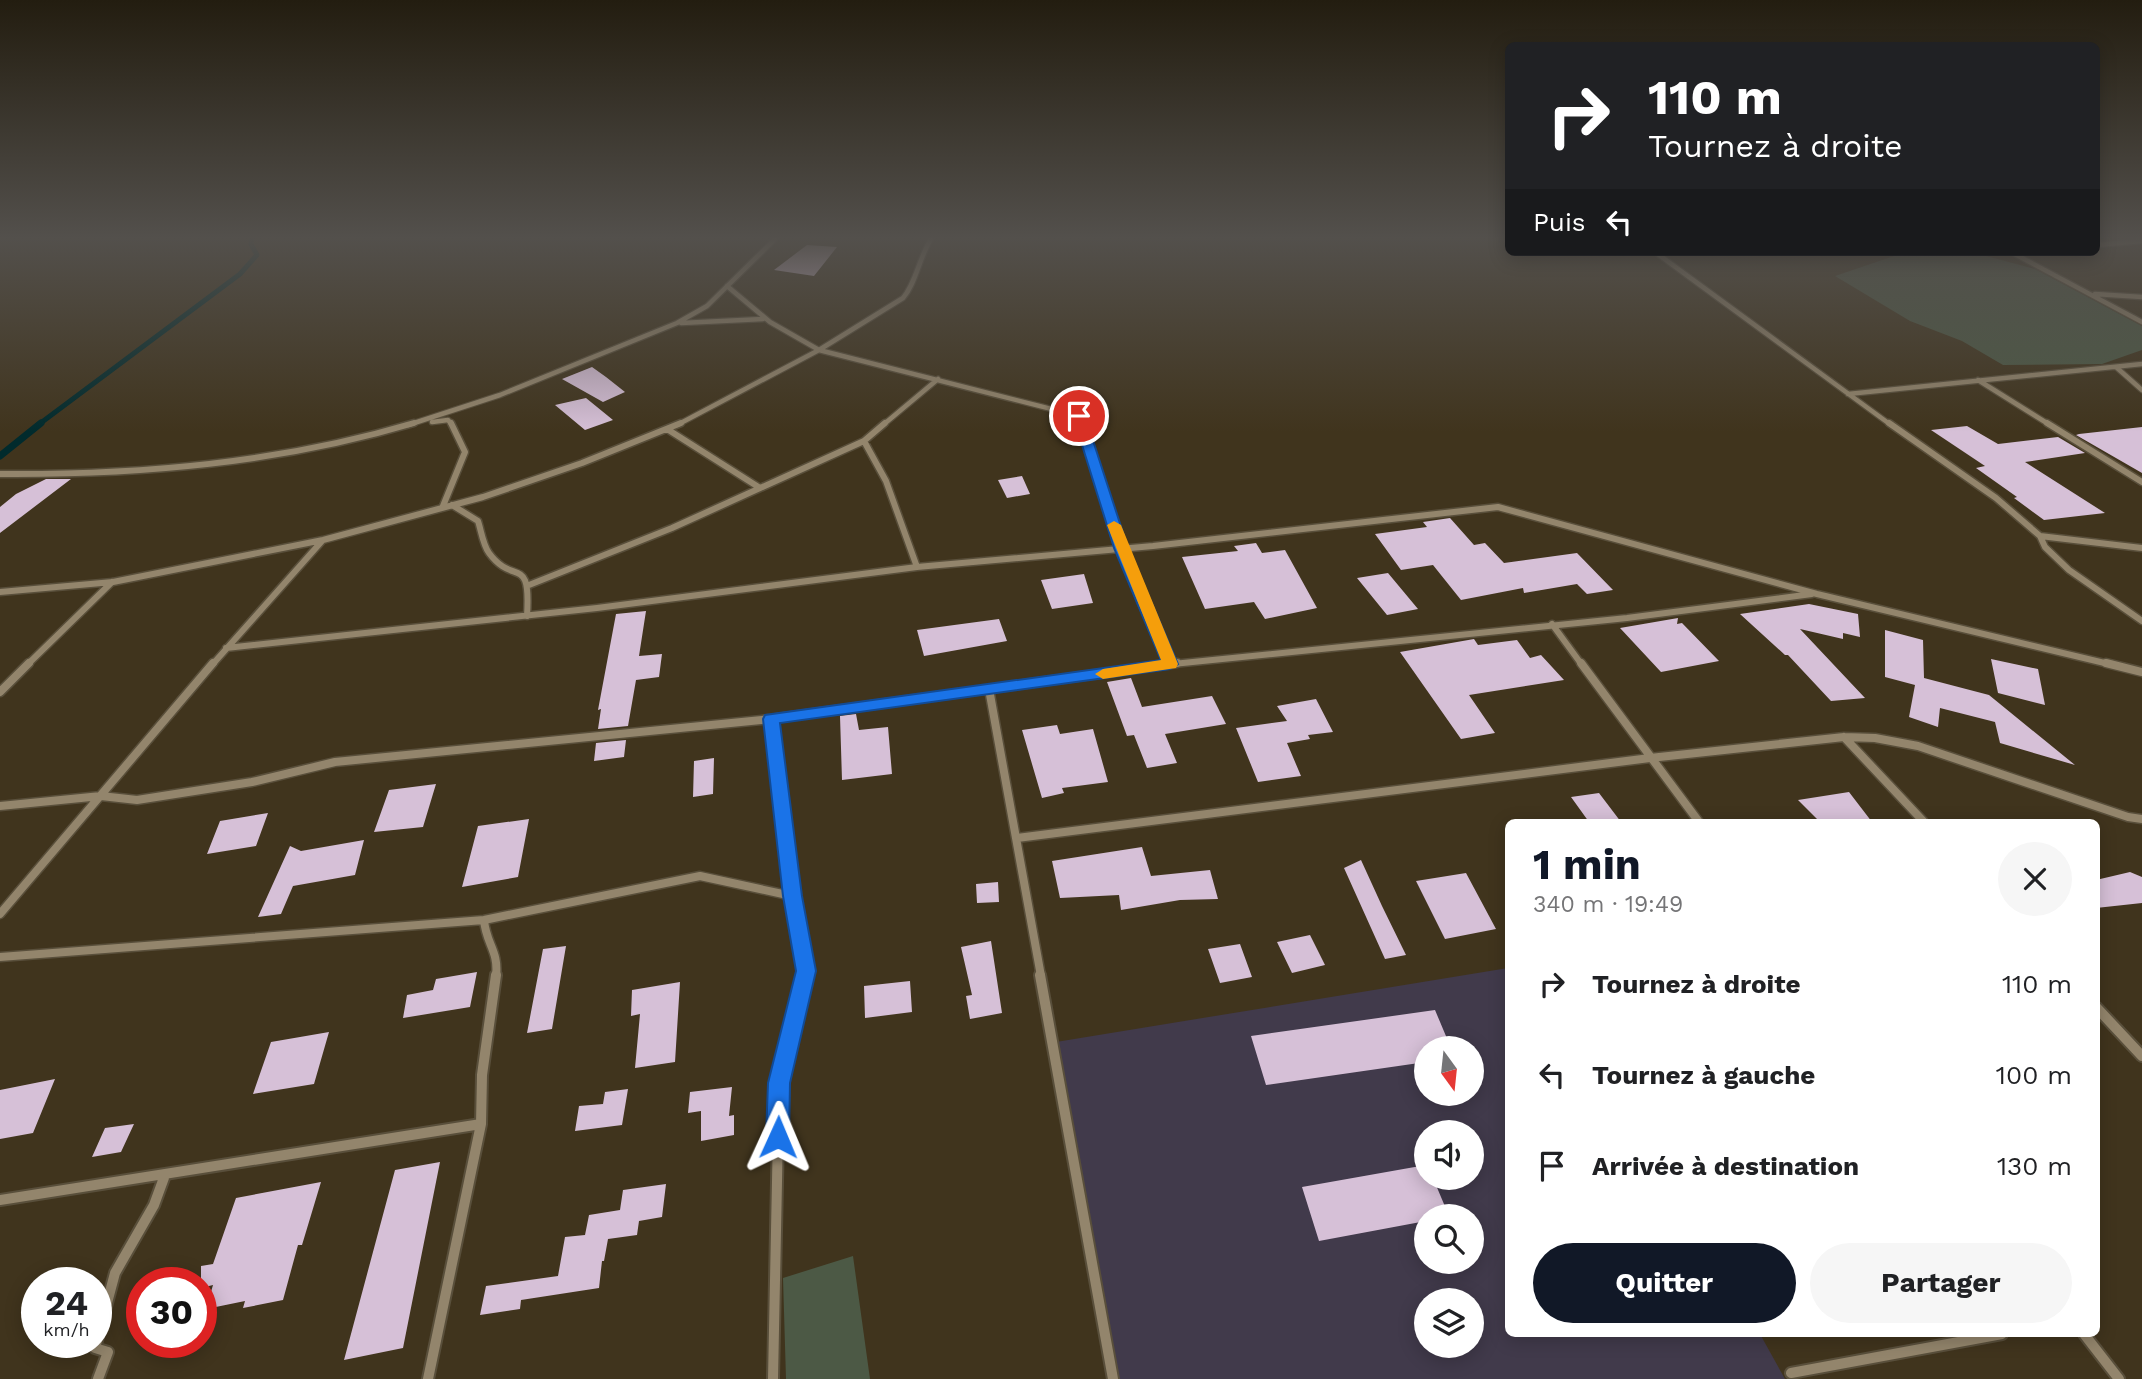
<!DOCTYPE html>
<html lang="fr">
<head>
<meta charset="utf-8">
<style>
	:root { --surface:#fff; --page:#f6f6f6; --text:#202124; --muted:#757577; --accent:#111827 }
	body { margin:0; font-family:"Work Sans",sans-serif; background:var(--page); color:var(--text); height:100vh; display:flex; flex-direction:column; font-size:26px; white-space:nowrap }
	* { box-sizing:border-box; margin:0 }
	p { font-size:23px; color:var(--muted) }
	.icon { flex:none; width:38px; height:38px; fill:none; stroke:currentColor; stroke-width:2; stroke-linecap:round; stroke-linejoin:round }
	.map { position:relative; flex:1; overflow:hidden }
	.sheet { position:absolute; left:1505px; top:819px; width:595px; height:518px; display:flex; flex-direction:column; background:var(--surface); border-radius:10px; box-shadow:0 4px 18px #0003 }
	.sheet>* { flex:none }
	.banner { position:absolute; left:1505px; top:42px; width:595px; height:214px; border-radius:10px; box-shadow:0 4px 18px #0003; background:#202124; color:#fff; overflow:hidden }
	.needle { width:46px; rotate:165deg }
	.tools { position:absolute; left:1414px; top:1036px; display:grid; gap:14px }
	.tools a { display:grid; place-items:center; width:70px; height:70px; border-radius:50%; background:var(--surface); box-shadow:0 4px 18px #0003; font-size:35px }
	.speed { position:absolute; left:21px; top:1267px; display:flex; gap:14px; font-size:35px; font-weight:700; text-align:center }
	.speed>* { display:grid; place-content:center; width:91px; height:91px; border-radius:50%; background:var(--surface); box-shadow:0 4px 18px #0003; line-height:1 }
	.speed small { font-size:18px; font-weight:400 }
	.speed .limit { border:10px solid #d22; background:#fff; color:#111 }
	.pin { position:absolute; display:grid; place-items:center; width:60px; height:60px; color:#fff; margin:-30px; border:4px solid #fff; border-radius:50%; box-shadow:0 2px 7px #0007 }
	.me { position:absolute; width:77px; margin:-38px; rotate:1deg; stroke-linejoin:round; filter:drop-shadow(0 0 5px #0008) }
	.turn { display:flex; align-items:center; gap:24px; height:147px; padding:0 28px; font-size:32px }
	.turn .icon { width:91px; height:91px; stroke-width:2.5 }
	.turn b { display:block; font-size:49px; line-height:60px }
	.then { display:flex; align-items:center; height:66px; padding:0 28px; background:#0003; gap:14px; font-size:26px }
	.round { display:grid; place-items:center; flex:none; width:74px; height:74px; border-radius:37px; background:var(--page) }
	.head { display:flex; align-items:center; justify-content:space-between; height:119px; padding:0 28px }
	h1 { font-size:42px; font-weight:700; line-height:52px; color:var(--accent) }
	.primary-button { display:flex; gap:14px; margin-top:auto; padding:14px 28px }
	.primary-button a { flex:1; height:80px; border-radius:42px; background:var(--accent); color:#fff; font-size:28px; font-weight:700; line-height:80px; text-align:center }
	.primary-button a+a { background:var(--page); color:var(--text) }
	ul { padding:0; list-style:none }
	li { display:flex; align-items:center; gap:21px; height:91px; padding:0 28px }
	li div { flex:1 }
	li b { display:block; font-size:26px }
	li em { font-style:normal }
	.map>svg:first-child { display:block }
	.education { fill:#413a4b; fill-rule:evenodd }
	.green { fill:#4c5945 }
	.lines { fill:none; stroke-linecap:round; stroke-linejoin:round }
	.stream-far1 { stroke:#012b2d; stroke-width:5 }
	.stream { stroke:#012b2d; stroke-width:7 }
	.building { fill:#d6c0d7 }
	.street-far3-casing { stroke:#594f3b; stroke-width:7 }
	.street-far2-casing { stroke:#594f3b; stroke-width:9 }
	.street-far1-casing { stroke:#594f3b; stroke-width:11 }
	.street-casing { stroke:#594f3b; stroke-width:14 }
	.street-far3 { stroke:#93856c; stroke-width:4.5 }
	.street-far2 { stroke:#93856c; stroke-width:6 }
	.street-far1 { stroke:#93856c; stroke-width:8 }
	.street { stroke:#93856c; stroke-width:10 }
	.route { fill:#1a73e8; stroke:#114b97; stroke-width:2 }
	.slow { fill:#f59e0b }
</style>
</head>
<body>
<div class="map">
<svg width="2142" height="1379" viewBox="0 0 2142 1379">
	<rect width="100%" height="100%" fill="#40341d"/>
	<path class="education" d="M1508 968V1334H1760L1785 1379H1119L1056 1042ZM1426 1048H1472V1094H1426ZM1426 1132H1472V1178H1426ZM1426 1216H1472V1262H1426ZM1426 1300H1472V1346H1426Z"/>
	<path class="green" d="M1906 252H1971L2035 269 2142 326V350L2102 364 2003 365 1962 341 1910 321 1835 276Z
		M853 1256 870 1379H786L783 1278Z"/>
	<g class="lines">
		<path class="stream-far1" d="M38 425 240 274 257 255 251 244 252 239"/>
		<path class="stream" d="M0 456 41 423"/>
	</g>
	<path class="building" d="M807 245 837 247 814 276 774 270Z
		M592 367 606 377 625 392 603 402 562 379Z
		M586 398 613 420 585 430 555 405Z
		M1967 426 1998 444 2058 437 2085 453 2025 462 2105 513 2044 520 2014 498 2017 497 1976 468 1985 466 1931 430Z
		M2142 427V473L2076 435 2079 434Z
		M1022 476 1030 494 1007 498 998 480Z
		M46 479H71L0 533V507L16 494Z
		M1450 518 1474 545 1485 543 1504 563 1577 553 1613 590 1587 594 1577 584 1524 593 1523 588 1461 600 1433 565 1401 570 1375 534 1427 527 1423 522Z
		M1256 543 1262 553 1285 550 1317 608 1265 619 1254 602 1205 609 1182 557 1238 551 1234 546Z
		M1388 573 1418 609 1387 615 1357 578Z
		M1084 574 1093 603 1052 609 1041 580Z
		M1809 604 1858 614 1860 637 1843 633V639L1800 629 1865 698 1831 701 1788 655H1785L1740 614Z
		M646 611 639 656 662 654 659 677 636 680 628 726 598 729 601 709 598 710 616 614Z
		M1678 618 1677 624 1682 623 1719 661 1661 672 1620 628Z
		M999 619 1007 641 924 656 917 630Z
		M1885 630 1923 640 1924 678 1989 695 2075 765 2000 743 1995 722 1940 708 1938 727 1909 717 1915 685 1885 677Z
		M1474 639 1478 645 1517 640 1530 658 1541 655 1564 680 1469 695 1495 733 1461 739 1400 652Z
		M1991 659 2038 669 2045 705 1998 693Z
		M1131 678 1142 707 1212 696 1226 724 1165 734 1177 763 1147 768 1134 735 1127 736 1107 682Z
		M1316 699 1333 732 1308 735 1310 739 1287 743 1301 776 1258 782 1236 728 1287 721 1277 706Z
		M856 714 859 730 888 727 892 774 842 780 840 716Z
		M1057 725 1060 734 1093 729 1108 782 1062 788 1064 793 1042 798 1022 730Z
		M626 740 624 757 594 761 596 743Z
		M714 758 713 794 693 797 694 761Z
		M436 784 423 827 374 832 389 790Z
		M1849 792 1872 822H1820L1798 800Z
		M1599 793 1621 822H1589L1571 797Z
		M268 813 256 846 207 854 220 821Z
		M529 819 518 877 462 887 478 826Z
		M364 840 355 875 293 886 281 914 258 917 290 846 301 851Z
		M1142 847 1151 876 1210 870 1218 899 1180 900 1121 910 1119 895 1060 898 1052 861Z
		M1361 860 1382 906 1406 955 1385 959 1344 868Z
		M2130 872 2142 877V903L2096 908V880Z
		M1466 873 1496 929 1445 939 1416 881Z
		M998 882 999 902 977 903 976 884Z
		M1310 935 1325 965 1292 973 1277 942Z
		M991 941 1002 1013 970 1019 966 996 972 995 961 947Z
		M1240 944 1252 977 1220 983 1208 949Z
		M566 946 552 1029 527 1033 543 949Z
		M477 972 470 1007 403 1018 407 995 433 990 436 979Z
		M910 981 912 1012 865 1018 864 986Z
		M680 982 675 1062 635 1068 640 1014 631 1016 632 990Z
		M1435 1010 1451 1048H1426V1062L1266 1085 1251 1036Z
		M329 1032 314 1084 253 1094 271 1042Z
		M55 1079 33 1133 0 1139V1090Z
		M732 1087 729 1116 734 1115V1135L701 1141V1111L688 1113 690 1092Z
		M628 1089 622 1125 575 1131 579 1106 603 1104 605 1092Z
		M134 1124 121 1152 92 1157 105 1128Z
		M440 1162 403 1348 344 1360 395 1170Z
		M1426 1165V1178H1433L1449 1216H1426V1221L1319 1241 1302 1187Z
		M321 1182 302 1245H298L283 1300 243 1308 245 1301 206 1309 213 1285 201 1288V1266L213 1264 236 1198Z
		M666 1184 662 1217 639 1221 637 1235 608 1239 604 1261H602L599 1288 521 1300 520 1309 480 1315 486 1286 558 1276 565 1237 585 1235 589 1215 620 1210 623 1190Z"/>
	<g class="lines">
		<defs>
			<path id="street-far3" d="M2096 245 2142 241
				M1655 252 1891 425
				M2011 252 2142 322
				M727 286 770 322 819 350 1079 416 1082 425
				M2095 294 2142 297
				M681 323 763 319
				M2116 367 2142 390
				M1978 380 2050 425
				M1848 394 2142 364
				M432 422 448 420 452 425
				M408 425 500 395 677 323 707 306 775 239
				M677 425 819 350 903 298C916 283 919 258 931 239
				M883 425 938 379"/>
			<path id="street-far2" d="M1081 423 1121 548 1170 664
				M1889 423 1996 498 2040 536 2045 547 2069 570 2142 621
				M2047 423 2142 482
				M667 429 760 488
				M864 441 886 481 917 567
				M0 474C140 475 280 463 414 423
				M452 505 478 521C481 530 483 545 489 553 514 587 531 553 527 616
				M443 506 465 452 451 423
				M2040 536 2142 548
				M529 585 672 528 864 441 885 423
				M0 592 113 582 323 540 483 497 582 463 681 423
				M1552 624 1582 665
				M226 648 597 608 917 567 1153 546 1498 507 1817 594 2113 665
				M27 665 112 582
				M212 665 322 541
				M1163 665 1627 618 1812 594"/>
			<path id="street-far1" d="M1581 663 1699 822
				M2106 663 2142 672
				M989 689 1041 976
				M0 692 29 663
				M771 719 792 896 806 971 805 976
				M1844 737 1924 822
				M0 806 101 796 137 800 252 782 335 762 771 719 1177 663
				M1017 838 1650 758 1844 737 1875 738 1918 746 2128 817 2142 819
				M0 914 213 663
				M484 920C486 944 499 951 496 976
				M0 957 484 920 700 876 792 896"/>
			<path id="street" d="M1040 975 1113 1379
				M2096 1007 2142 1056
				M0 1200 481 1124
				M2084 1334 2119 1379
				M1791 1373 2002 1334
				M98 1379 108 1352 95 1348 115 1273 154 1205 165 1175
				M428 1379 481 1124 482 1075 496 975
				M773 1379 779 1083 805 975"/>
		</defs>
		<use href="#street-far3" class="street-far3-casing"/>
		<use href="#street-far2" class="street-far2-casing"/>
		<use href="#street-far1" class="street-far1-casing"/>
		<use href="#street" class="street-casing"/>
		<use href="#street-far3" class="street-far3"/>
		<use href="#street-far2" class="street-far2"/>
		<use href="#street-far1" class="street-far1"/>
		<use href="#street" class="street"/>
	</g>
	<linearGradient id="sky" x2="0" y2="1"><stop stop-color="#231d10"/><stop offset="0.55" stop-color="#53504c"/><stop offset="1" stop-color="#53504c" stop-opacity="0"/></linearGradient>
	<rect width="2142" height="432" fill="url(#sky)"/>
	<path class="route" d="M1079 412 1085 416 1128 548 1178 664 1170 669 780 723 802 896 816 971 790 1083 789 1137 786 1145 778 1148 770 1145 766 1137 768 1083 796 971 783 896 763 719 765 715 1161 660 1114 548 1073 416Z"/>
	<path class="slow" d="M1114 521 1121 525 1178 664 1176 668 1103 679 1095 674 1103 669 1161 660 1107 525Z"/>
</svg>
<div class="tools">
<a><svg class="needle" viewBox="-14 -14 28 28"><path d="M0-13l5 13h-10z" fill="#e53935"/><path d="M0 13l5-13h-10z" fill="#757577"/></svg></a>
<a><svg class="icon" aria-label="sound" viewBox="0 0 24 24"><path d="M4 9h4l5-4v14l-5-4H4zM17 9q2 3 0 6"/></svg></a>
<a><svg class="icon" aria-label="search" viewBox="0 0 24 24"><circle cx="10" cy="10" r="6"/><path d="M15 15l6 6"/></svg></a>
<a><svg class="icon" aria-label="layers" viewBox="0 0 24 24"><path d="M12 4l9 5-9 5-9-5zM3 14l9 5 9-5"/></svg></a>
</div>
<div class="speed"><div>24<small>km/h</small></div><div class="limit">30</div></div>
<div class="pin" style="left:1079px;top:416px;background:#d93025"><svg class="icon" aria-label="arrive" viewBox="0 0 24 24"><path d="M6 21V4h12l-3 4 3 4H6"/></svg></div>
<svg class="me" style="left:778px;top:1137px" viewBox="-20 -20 40 40"><path d="M0-17L14 15 0 8-14 15z" fill="#1a73e8" stroke="#fff" stroke-width="4"/></svg>
<div class="banner">
<div class="turn"><svg class="icon" aria-label="right" viewBox="0 0 24 24"><path d="M7 20v-9h11M14 6l5 5-5 5"/></svg><div><b>110 m</b>Tournez à droite</div></div>
<div class="then">Puis<svg class="icon" aria-label="left" viewBox="0 0 24 24"><path d="M17 20v-9H6M10 6l-5 5 5 5"/></svg></div>
</div>
<section class="sheet">
<div class="head"><div><h1>1 min</h1><p>340 m · 19:49</p></div><a class="round"><svg class="icon" aria-label="close" viewBox="0 0 24 24"><path d="M6 6l12 12M18 6L6 18"/></svg></a></div>
<ul>
<li><svg class="icon" aria-label="right" viewBox="0 0 24 24"><path d="M7 20v-9h11M14 6l5 5-5 5"/></svg><div><b>Tournez à droite</b></div><em>110 m</em></li>
<li><svg class="icon" aria-label="left" viewBox="0 0 24 24"><path d="M17 20v-9H6M10 6l-5 5 5 5"/></svg><div><b>Tournez à gauche</b></div><em>100 m</em></li>
<li><svg class="icon" aria-label="arrive" viewBox="0 0 24 24"><path d="M6 21V4h12l-3 4 3 4H6"/></svg><div><b>Arrivée à destination</b></div><em>130 m</em></li>
</ul>
<div class="primary-button"><a>Quitter</a><a>Partager</a></div>
</section>
</div>
</body>
</html>
